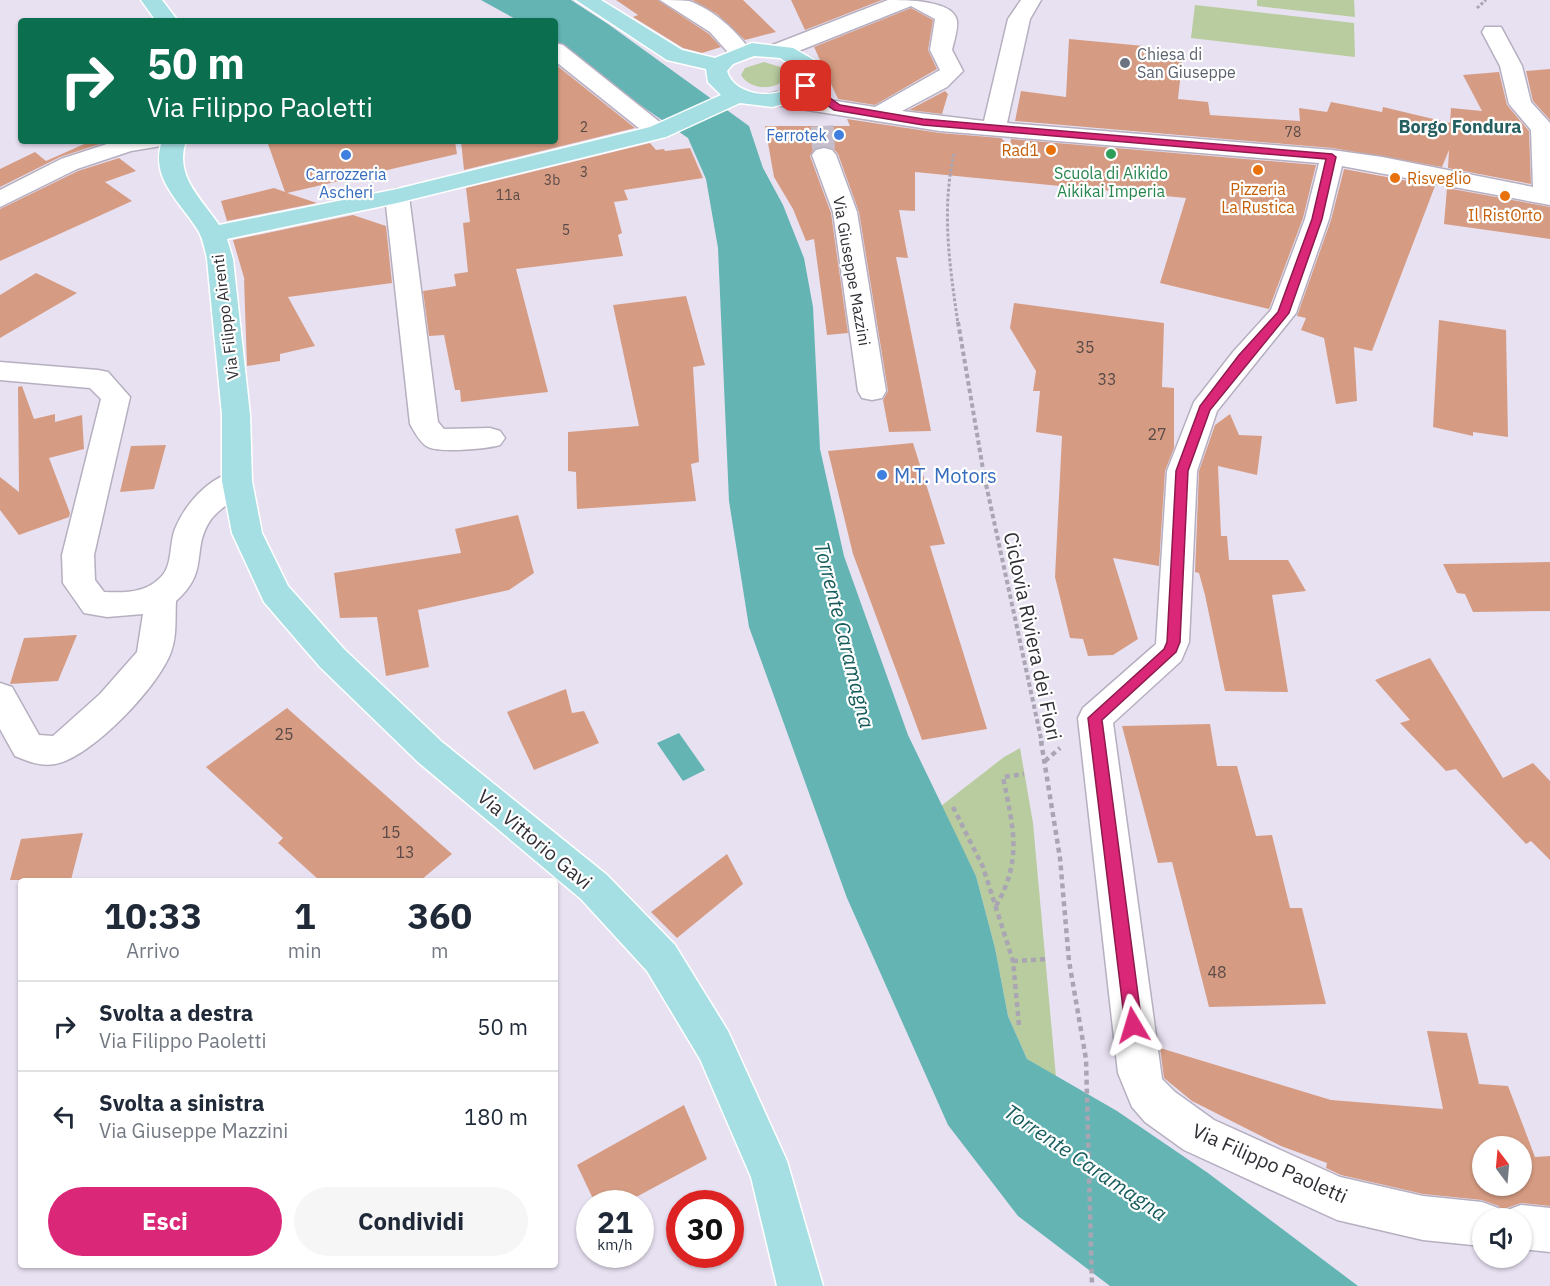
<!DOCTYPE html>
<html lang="it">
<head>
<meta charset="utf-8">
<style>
	:root { --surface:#fff; --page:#f6f6f7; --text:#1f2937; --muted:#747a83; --line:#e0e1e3; --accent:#db2777 }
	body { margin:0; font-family:"IBM Plex Sans",sans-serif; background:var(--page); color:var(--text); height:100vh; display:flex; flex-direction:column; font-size:22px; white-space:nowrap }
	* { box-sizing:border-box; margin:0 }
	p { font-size:20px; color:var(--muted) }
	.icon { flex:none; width:33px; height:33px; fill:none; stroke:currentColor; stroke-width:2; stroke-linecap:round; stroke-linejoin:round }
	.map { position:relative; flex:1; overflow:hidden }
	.panel { position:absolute; left:18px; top:878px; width:540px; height:390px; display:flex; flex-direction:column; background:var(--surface); border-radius:6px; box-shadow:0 2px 4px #0004 }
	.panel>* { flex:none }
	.guide { position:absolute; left:18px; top:18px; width:540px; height:126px; border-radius:6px; box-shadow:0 2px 4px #0004; background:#0b6e4f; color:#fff; overflow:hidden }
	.needle { width:39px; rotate:344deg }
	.fabs { position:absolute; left:1472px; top:1136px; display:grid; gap:12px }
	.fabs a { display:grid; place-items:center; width:60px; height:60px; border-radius:50%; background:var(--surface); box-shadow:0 2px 4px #0004; font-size:30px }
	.speed { position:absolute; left:576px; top:1190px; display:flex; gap:12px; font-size:30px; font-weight:700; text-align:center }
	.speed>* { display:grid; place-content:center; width:78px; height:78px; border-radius:50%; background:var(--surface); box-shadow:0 2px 4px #0004; line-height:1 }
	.speed small { font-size:15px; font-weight:400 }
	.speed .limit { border:9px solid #d22; background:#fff; color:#111 }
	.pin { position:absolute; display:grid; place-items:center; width:51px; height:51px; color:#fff; margin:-26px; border-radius:12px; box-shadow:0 3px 9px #0006 }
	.me { position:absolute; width:66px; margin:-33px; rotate:353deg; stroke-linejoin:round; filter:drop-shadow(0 0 4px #0008) }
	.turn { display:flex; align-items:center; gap:21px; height:126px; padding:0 30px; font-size:27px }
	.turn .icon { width:78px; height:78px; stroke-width:2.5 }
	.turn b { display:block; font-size:42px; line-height:51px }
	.eta { display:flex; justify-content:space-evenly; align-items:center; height:102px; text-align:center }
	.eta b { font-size:36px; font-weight:800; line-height:42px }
	.cta { display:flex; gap:12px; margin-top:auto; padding:12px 30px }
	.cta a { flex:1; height:69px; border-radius:36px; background:var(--accent); color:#fff; font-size:24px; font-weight:800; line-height:69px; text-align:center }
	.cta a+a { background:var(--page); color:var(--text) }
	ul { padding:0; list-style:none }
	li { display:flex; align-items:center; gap:18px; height:90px; padding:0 30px; border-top:2px solid var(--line) }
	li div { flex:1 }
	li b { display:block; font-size:22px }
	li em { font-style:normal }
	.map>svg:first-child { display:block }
	.green { fill:#b8cc9f }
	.water { fill:#64b4b4 }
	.building { fill:#d69c83; fill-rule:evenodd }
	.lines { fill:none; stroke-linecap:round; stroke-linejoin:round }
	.minor-tunnel { stroke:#c3bdcc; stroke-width:23; stroke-dasharray:23 12; stroke-linecap:butt }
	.minor-casing { stroke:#b6afc0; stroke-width:3 }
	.major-casing { stroke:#fff; stroke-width:3 }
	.path-far2 { stroke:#aaa5b2; stroke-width:3; stroke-dasharray:3 2; stroke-linecap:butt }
	.path-far1 { stroke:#aaa5b2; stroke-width:4; stroke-dasharray:4.5 3; stroke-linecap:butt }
	.path { stroke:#aaa5b2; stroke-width:4.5; stroke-dasharray:5 4; stroke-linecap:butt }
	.minor { fill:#fff; fill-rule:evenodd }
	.major { fill:#a5dfe3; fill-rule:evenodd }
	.route { fill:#db2777; stroke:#8e194d; stroke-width:1.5 }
	.worship-dot { fill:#6b7280; stroke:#fff; stroke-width:2 }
	.shop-dot { fill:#3f7fe0; stroke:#fff; stroke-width:2 }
	.food-dot { fill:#e8710a; stroke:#fff; stroke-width:2 }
	.leisure-dot { fill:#2e9e5b; stroke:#fff; stroke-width:2 }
	.labels { text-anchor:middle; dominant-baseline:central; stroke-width:4.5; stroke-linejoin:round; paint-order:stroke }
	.far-number-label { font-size:14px; fill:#5a4a48 }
	.far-worship-label { font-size:16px; fill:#5b616d; stroke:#fff; text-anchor:start }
	.far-shop-label { font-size:16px; fill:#366cbe; stroke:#fff; text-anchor:end }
	.far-food-label { font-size:16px; fill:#c56008; stroke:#fff }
	.far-leisure-label { font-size:16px; fill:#27864d; stroke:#fff }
	.far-street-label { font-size:16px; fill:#312e35; stroke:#fff }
	.number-label { font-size:16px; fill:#5a4a48 }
	.far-neighbourhood-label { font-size:18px; font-weight:bold; fill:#255f60; stroke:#fff }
	.shop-label { font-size:20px; fill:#366cbe; stroke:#fff; text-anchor:start }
	.street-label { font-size:20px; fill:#312e35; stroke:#fff }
	.water-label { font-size:21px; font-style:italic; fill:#195c5d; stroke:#fff }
</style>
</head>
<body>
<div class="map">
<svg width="1550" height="1286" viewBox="0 0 1550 1286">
	<rect width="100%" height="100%" fill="#e8e1f2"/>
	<path class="green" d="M1257 0H1354L1355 17 1257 6Z
		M1195 5 1354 23 1355 57 1191 38Z
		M764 62 784 68 788 76C778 91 750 91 741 75L745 68Z
		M1020 748 1033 823 1056 1077 1027 1059 1008 1016 995 948 976 876 941 806 1004 757Z"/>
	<path class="water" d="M481 0H571L608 24 749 126 763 168 783 205 804 258 813 307 820 449 844 556 908 735 976 876 995 948 1008 1016 1027 1059 1117 1111 1208 1173 1358 1286H1110L1018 1216 948 1125 847 898 749 627 729 501 718 248 706 179 688 138 555 46V21H519Z
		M679 733 705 770 683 781 657 743Z"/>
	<path class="building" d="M616 0H658L709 34 721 47 702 53 683 48 633 17 638 15Z
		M692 0H743L776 32 745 40 717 14Z
		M791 0H882L805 30Z
		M911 8 933 20 928 50 937 69 875 105 838 99 814 47Z
		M1069 39 1144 46 1182 62 1178 99 1208 102 1210 115 1300 121 1299 108 1327 112 1331 102 1382 112 1383 107 1450 123 1451 108 1482 111 1463 75 1499 72 1507 105 1529 131 1531 184 1448 168 1449 150 1442 167 1332 148 1015 121 1021 91 1066 97Z
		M555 64 635 128 464 170 461 141H555Z
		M1550 69V120L1533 101 1526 71Z
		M945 91 948 94 942 114 909 110Z
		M847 119 940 133 1001 138 1010 146 1011 139 1316 165 1303 218 1269 309 1160 283 1186 198 915 172V211L899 210 908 258 896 257 931 431 889 432 883 400 888 391 859 212 838 154 833 148 823 146 814 149 810 156 831 213 848 333 827 335 814 239 806 241 793 209 774 177 765 126H850Z
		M91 141 100 144 60 157 0 187V169L35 152 46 161Z
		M267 141H455L457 154 287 193 317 203 227 221 221 201 274 188 285 192Z
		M650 143 656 150 664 149 665 151 690 148 703 178 624 190 628 200 614 202 622 233 618 235 623 256 516 269 548 392 461 402 460 390H455L444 335 429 336 423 291 456 286 454 274 468 272 463 223 470 222 466 188Z
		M119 158 136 171 105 182 132 201 0 261V209L78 171Z
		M1344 169 1435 186 1372 351 1354 347 1357 401 1336 404 1324 338 1301 330 1306 318 1297 316 1331 220Z
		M1447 188 1550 207V239L1444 224Z
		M353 215 386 226 392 283 288 297 315 346 280 354V361L247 366 244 279 245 281 233 240Z
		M36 273 77 293 0 338V295Z
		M686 296 705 365 693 367 699 462 691 464 696 501 577 509 576 472 568 471V432L639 426 613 305Z
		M1014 303 1164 323 1162 387 1174 388V448L1165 471 1159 566 1113 558 1138 639 1113 655 1088 656 1083 639 1070 638 1055 577 1062 436 1036 432 1040 391H1033L1036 371 1010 328Z
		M1439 320 1506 330 1508 437 1473 432V436L1433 427Z
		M22 386 34 419 55 414V422L82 415 84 449 49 458 70 513 69 517 19 535 0 510V477L19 492 18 387Z
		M1230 414 1239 435 1262 436 1257 475 1218 466 1221 536H1227L1229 560H1288L1306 591 1272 595 1288 692 1225 691 1205 595 1199 573 1195 572 1199 471 1215 425Z
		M913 443 945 544 930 546 987 729 922 740 853 554 828 451Z
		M166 445 154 489 120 492 131 446Z
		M518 515 534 573 509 590 418 610 429 667 386 676 377 617 340 618 334 573 461 553 455 529Z
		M1550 562V611L1473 612 1465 594 1457 593 1443 564Z
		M77 635 58 681 10 684 24 638Z
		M1430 658 1503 778 1533 763 1550 781V860L1531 841 1526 844 1456 769 1446 771 1400 723 1410 720 1375 680Z
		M566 689 572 713 584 711 599 743 534 770 507 712Z
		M287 708 452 854 421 880H319L278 843 283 838 206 767Z
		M1210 724 1217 766H1237L1256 836 1272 835 1290 908H1302L1326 1004 1209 1007 1172 862 1158 863 1122 726Z
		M83 833 71 880H10L21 839Z
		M727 854 743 884 677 938 651 912Z
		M1427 1031 1467 1033 1479 1084 1508 1086 1535 1157 1550 1156V1206L1521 1203 1501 1210 1499 1206 1482 1200 1423 1194 1341 1175 1326 1168 1327 1163 1281 1146 1192 1101 1164 1078 1160 1048 1331 1100 1443 1109ZM1482 1146H1521V1185H1482Z
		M684 1105 707 1159 625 1203H595L577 1165Z"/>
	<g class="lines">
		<path class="minor-tunnel" d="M822 126 824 155"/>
		<defs>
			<path id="minor" d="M660 0C669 0 680 0 689 1 714 10 737 31 752 53L749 58H733L710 32Z
				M888 0C906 0 954 0 957 21 958 30 954 41 952 50L963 71 947 87 902 111 984 121 1008 19 1021 0H1041L1030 19 1007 123 1332 150 1382 157 1533 187 1531 130 1509 104 1500 66 1482 32 1485 27H1501L1522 66 1531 102 1550 123V205L1342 166 1329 219 1296 313 1217 411 1197 471 1189 642 1181 661 1113 723 1162 1079 1175 1092 1214 1120 1340 1177 1423 1196 1482 1202 1498 1208 1502 1218H1482V1246L1423 1240 1337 1220 1184 1150 1145 1122 1132 1107 1118 1073 1078 718 1083 708 1156 644 1167 471 1194 402 1233 352 1271 310 1305 219 1319 163 940 131 769 104 766 99 769 94 777 92 875 107 940 70 930 50 935 19 911 6 786 56H770L767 51 770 46Z
				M555 43 563 45 666 127 670 132 666 137H650L555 61Z
				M116 141H165L161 146 131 151 77 169 0 207V190L61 159Z
				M824 148 832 150 836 155 857 212 886 391 882 398 872 400 862 398 858 391 833 212 812 155 816 150Z
				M397 189 406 191 409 196 438 422 444 429 490 428 500 431 505 438 500 445C486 449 441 453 428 447 420 443 414 431 410 424L385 196 388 191Z
				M0 362 98 370 108 372 130 397 94 555 95 580 104 592C125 593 146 593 161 577 173 565 169 544 175 529 185 503 218 465 248 474L252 481C242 499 219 505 208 524 192 552 209 572 176 601 175 618 177 636 171 652 159 686 91 758 55 764 41 767 27 761 15 756L0 729V683L12 687 39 735 53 736 100 694 137 652 143 614 107 617 84 613 63 583 62 555 101 399 90 388 0 380Z
				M1521 1205 1550 1208V1252L1521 1249V1218H1503L1505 1211Z"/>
			<path id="major" d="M141 0H162L178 21H156Z
				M576 0H601L682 50 715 58 752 43 793 48 814 60 822 72V79L802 99 772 107 740 103 666 137 397 203 227 239 233 259 250 415 252 481 262 533 288 586 344 649 442 742 607 875 675 945 728 1031 787 1161 823 1286H777L751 1177 700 1059 647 971 581 899 418 762 320 667 264 602 232 533 222 481V415L207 259C205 250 203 240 199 232 181 202 149 179 162 141H186C174 176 201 198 219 225L397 189 650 127 721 95 708 82 706 69 667 60ZM754 56 780 58 798 69 800 77C795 81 790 87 785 90 766 99 733 93 727 71L733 64Z"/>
		</defs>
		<use href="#minor" class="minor-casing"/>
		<use href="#major" class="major-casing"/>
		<path class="path-far2" d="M1477 8 1486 0
			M954 154C941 210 950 268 958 324"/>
		<path class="path-far1" d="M958 322 984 475 1042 743"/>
		<path class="path" d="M1041 741 1060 858 1069 961 1086 1059 1092 1286
			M1045 761 1060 748
			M953 807 983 867 1013 961 1019 1025
			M996 906C1023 859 1013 827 1003 777L1024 774
			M1013 961 1049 959"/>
		<use href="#minor" class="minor"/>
		<use href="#major" class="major"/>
	</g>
	<path class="route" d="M803 84H810L840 105 923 119 1332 154 1336 157 1322 219 1289 313 1210 410 1188 471 1180 642 1176 652 1102 720 1142 1025 1139 1031 1133 1033 1127 1031 1125 1025 1088 718 1164 649 1167 642 1176 471 1200 406 1239 355 1278 312 1312 219 1326 159 923 125 834 110 803 88Z"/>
	<circle class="worship-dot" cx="1125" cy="63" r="6"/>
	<g class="shop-dot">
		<circle cx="839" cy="135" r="6"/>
		<circle cx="346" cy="155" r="6"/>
		<circle cx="882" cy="475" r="6"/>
	</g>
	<g class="food-dot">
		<circle cx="1051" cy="150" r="6"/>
		<circle cx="1258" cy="170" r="6"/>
		<circle cx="1395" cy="178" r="6"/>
		<circle cx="1505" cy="196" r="6"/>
	</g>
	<circle class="leisure-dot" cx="1111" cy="154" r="6"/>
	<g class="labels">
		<g class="far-number-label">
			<text x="584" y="127">2</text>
			<text x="1293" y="132">78</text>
			<text x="584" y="172">3</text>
			<text x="552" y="180">3b</text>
			<text x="508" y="195">11a</text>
			<text x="566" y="230">5</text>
		</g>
		<g class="far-worship-label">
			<text x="1137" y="54">Chiesa di<tspan x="1137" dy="18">San Giuseppe</tspan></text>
		</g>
		<g class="far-shop-label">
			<text x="827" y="135">Ferrotek</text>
			<text x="346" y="174" text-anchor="middle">Carrozzeria<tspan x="346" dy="18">Ascheri</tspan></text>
		</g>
		<g class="far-food-label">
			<text x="1039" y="150" text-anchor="end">Rad1</text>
			<text x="1407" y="178" text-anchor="start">Risveglio</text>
			<text x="1258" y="189">Pizzeria<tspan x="1258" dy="18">La Rustica</tspan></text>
			<text x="1505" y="215">Il RistOrto</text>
		</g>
		<g class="far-leisure-label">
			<text x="1111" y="173">Scuola di Aikido<tspan x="1111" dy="18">Aikikai Imperia</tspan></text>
		</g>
		<g class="far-street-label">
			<text transform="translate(852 271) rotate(80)">Via Giuseppe Mazzini</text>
			<text transform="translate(225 317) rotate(-97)">Via Filippo Airenti</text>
		</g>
		<g class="number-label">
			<text x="1085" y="347">35</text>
			<text x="1107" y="379">33</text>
			<text x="1157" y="434">27</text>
			<text x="284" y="734">25</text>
			<text x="391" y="832">15</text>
			<text x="405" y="852">13</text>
			<text x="1217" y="972">48</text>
		</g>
		<g class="far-neighbourhood-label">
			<text x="1460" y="126">Borgo Fondura</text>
		</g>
		<g class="shop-label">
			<text x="894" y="475">M.T. Motors</text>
		</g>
		<g class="street-label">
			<text transform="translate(1033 636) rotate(78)">Ciclovia Riviera dei Fiori</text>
			<text transform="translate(535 839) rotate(40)">Via Vittorio Gavi</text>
			<text transform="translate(1270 1163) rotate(24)">Via Filippo Paoletti</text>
		</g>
		<g class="water-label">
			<text transform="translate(845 635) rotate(76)">Torrente Caramagna</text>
			<text transform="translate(1086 1162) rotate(34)">Torrente Caramagna</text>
		</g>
	</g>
</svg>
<div class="fabs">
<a><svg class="needle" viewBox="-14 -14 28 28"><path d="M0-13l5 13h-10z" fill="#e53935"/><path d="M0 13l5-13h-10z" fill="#747a83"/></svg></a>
<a><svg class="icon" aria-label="sound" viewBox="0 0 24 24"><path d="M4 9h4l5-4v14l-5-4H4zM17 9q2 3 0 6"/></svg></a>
</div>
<div class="speed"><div>21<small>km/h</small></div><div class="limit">30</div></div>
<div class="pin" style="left:806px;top:86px;background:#d93025"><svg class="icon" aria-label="arrive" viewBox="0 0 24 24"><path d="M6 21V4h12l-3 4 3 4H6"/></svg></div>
<svg class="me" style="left:1133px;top:1025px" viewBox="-20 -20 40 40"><path d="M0-17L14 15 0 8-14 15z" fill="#db2777" stroke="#fff" stroke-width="4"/></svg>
<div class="guide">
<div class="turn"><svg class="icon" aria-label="right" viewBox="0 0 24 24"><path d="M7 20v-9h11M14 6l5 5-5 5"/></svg><div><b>50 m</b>Via Filippo Paoletti</div></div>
</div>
<section class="panel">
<div class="eta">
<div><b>10:33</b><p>Arrivo</p></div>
<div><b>1</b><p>min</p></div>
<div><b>360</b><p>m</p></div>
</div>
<ul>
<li><svg class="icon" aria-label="right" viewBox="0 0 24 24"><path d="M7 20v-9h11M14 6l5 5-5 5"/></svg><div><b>Svolta a destra</b><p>Via Filippo Paoletti</p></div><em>50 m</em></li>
<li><svg class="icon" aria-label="left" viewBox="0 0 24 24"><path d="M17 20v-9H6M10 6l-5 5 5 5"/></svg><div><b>Svolta a sinistra</b><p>Via Giuseppe Mazzini</p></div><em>180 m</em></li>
</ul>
<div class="cta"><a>Esci</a><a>Condividi</a></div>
</section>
</div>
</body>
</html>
